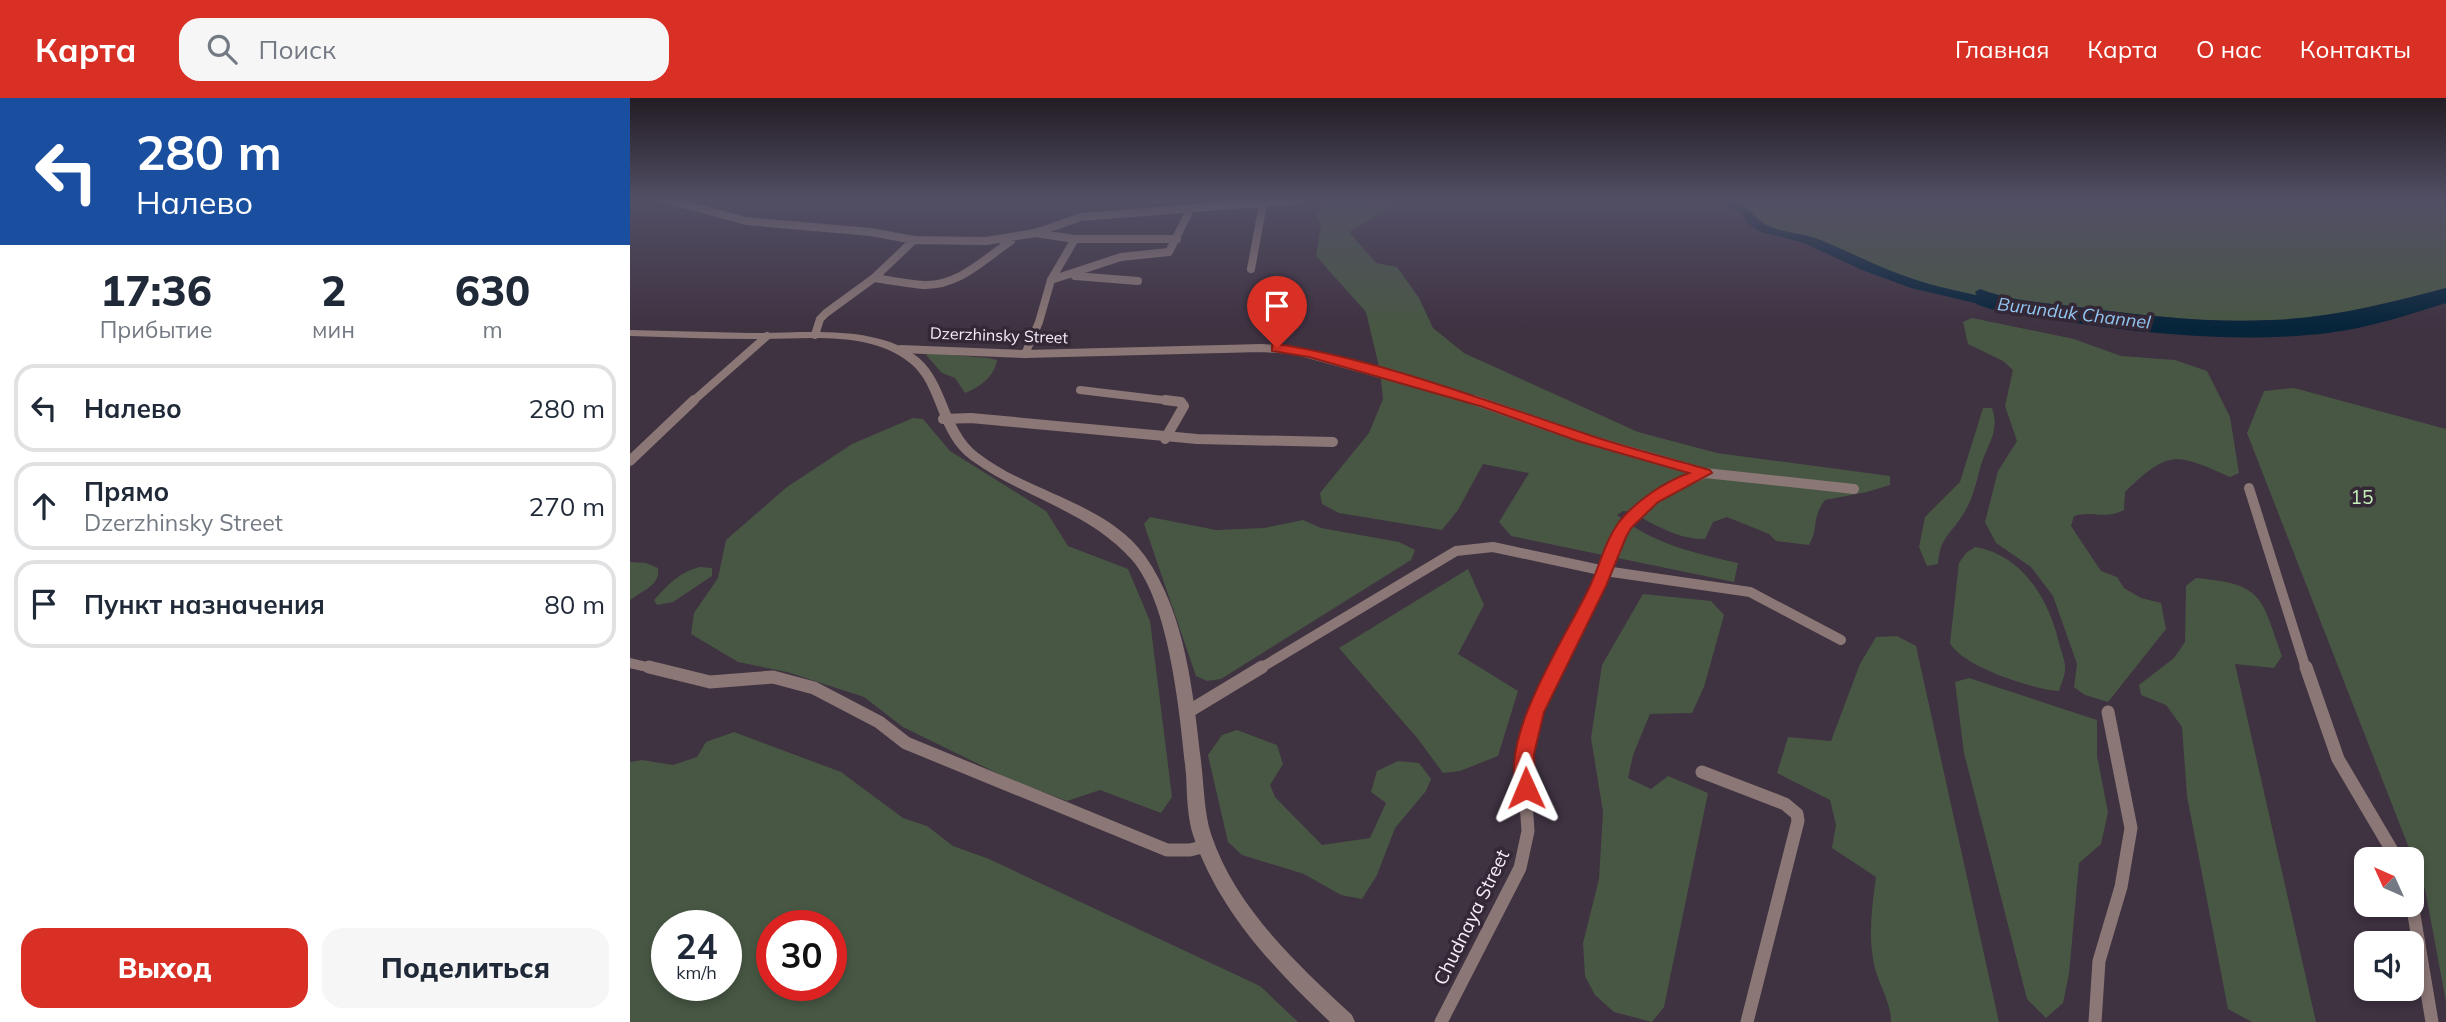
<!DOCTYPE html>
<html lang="ru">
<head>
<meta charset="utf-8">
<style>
	:root { --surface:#fff; --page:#f6f6f7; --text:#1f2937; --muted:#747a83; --line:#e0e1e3; --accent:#d93025 }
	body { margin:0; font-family:Mulish,sans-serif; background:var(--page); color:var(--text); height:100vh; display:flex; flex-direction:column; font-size:26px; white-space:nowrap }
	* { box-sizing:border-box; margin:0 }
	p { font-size:23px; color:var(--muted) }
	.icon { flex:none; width:38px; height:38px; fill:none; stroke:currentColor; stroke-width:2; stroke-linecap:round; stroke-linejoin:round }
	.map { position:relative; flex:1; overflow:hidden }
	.details { display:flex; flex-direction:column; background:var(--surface); width:630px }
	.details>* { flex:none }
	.banner { background:#1a4fa0; color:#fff; overflow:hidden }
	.needle { width:46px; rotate:315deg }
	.buttons { position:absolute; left:1724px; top:749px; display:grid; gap:14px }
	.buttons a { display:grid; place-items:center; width:70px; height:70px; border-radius:14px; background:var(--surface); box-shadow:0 4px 10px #0003; font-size:35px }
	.speed { position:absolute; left:21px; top:812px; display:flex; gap:14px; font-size:35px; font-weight:700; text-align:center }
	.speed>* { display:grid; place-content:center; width:91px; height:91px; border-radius:50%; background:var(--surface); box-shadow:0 4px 10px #0003; line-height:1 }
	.speed small { font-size:18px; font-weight:400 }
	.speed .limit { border:10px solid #d22; background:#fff; color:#111 }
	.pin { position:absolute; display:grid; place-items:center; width:60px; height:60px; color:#fff; margin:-72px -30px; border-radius:50% 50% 50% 0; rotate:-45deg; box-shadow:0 0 7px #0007 }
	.pin .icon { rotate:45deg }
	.me { position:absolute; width:77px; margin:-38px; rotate:359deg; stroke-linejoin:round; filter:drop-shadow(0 0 5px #0008) }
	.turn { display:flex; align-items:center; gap:24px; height:147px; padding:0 21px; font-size:32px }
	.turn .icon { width:91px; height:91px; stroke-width:2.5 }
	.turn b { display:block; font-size:49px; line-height:60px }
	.eta { display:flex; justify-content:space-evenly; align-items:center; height:119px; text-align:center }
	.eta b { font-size:42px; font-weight:800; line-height:49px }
	.primary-button { display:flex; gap:14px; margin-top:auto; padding:14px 21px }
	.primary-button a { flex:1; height:80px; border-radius:21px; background:var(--accent); color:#fff; font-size:28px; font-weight:800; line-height:80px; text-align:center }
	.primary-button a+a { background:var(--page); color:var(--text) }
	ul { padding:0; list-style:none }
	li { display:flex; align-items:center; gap:21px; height:88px; margin:0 14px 10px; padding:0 7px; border:4px solid var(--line); border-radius:21px }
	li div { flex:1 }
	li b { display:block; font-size:26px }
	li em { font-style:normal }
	header { display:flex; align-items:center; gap:42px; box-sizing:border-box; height:98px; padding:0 35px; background:var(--accent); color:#fff }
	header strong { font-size:33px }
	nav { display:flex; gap:38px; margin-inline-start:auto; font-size:24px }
	.search { width:490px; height:63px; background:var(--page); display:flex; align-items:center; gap:18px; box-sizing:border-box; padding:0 24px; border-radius:21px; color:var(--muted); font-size:26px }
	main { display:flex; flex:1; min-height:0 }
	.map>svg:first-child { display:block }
	.green { fill:#485744; fill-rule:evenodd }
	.water { fill:#06243a }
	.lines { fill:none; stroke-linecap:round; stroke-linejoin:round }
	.river { fill:#06243a; fill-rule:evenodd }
	.minor-far2 { stroke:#8b7775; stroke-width:8 }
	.minor-far1 { stroke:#8b7775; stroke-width:10 }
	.minor { stroke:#8b7775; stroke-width:13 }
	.tertiary { fill:#8b7775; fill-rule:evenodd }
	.route { fill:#d93025; stroke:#8d1f18; stroke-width:2 }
	.labels { text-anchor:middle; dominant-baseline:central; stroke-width:7; stroke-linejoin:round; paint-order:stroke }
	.far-street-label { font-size:16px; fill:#f6eef8; stroke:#342837 }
	.far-water-label { font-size:18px; font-style:italic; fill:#92c6f3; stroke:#342837 }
	.park-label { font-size:19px; fill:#c6f0b9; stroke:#342837 }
	.street-label { font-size:19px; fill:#f6eef8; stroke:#342837 }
</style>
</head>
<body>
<header>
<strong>Карта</strong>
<div class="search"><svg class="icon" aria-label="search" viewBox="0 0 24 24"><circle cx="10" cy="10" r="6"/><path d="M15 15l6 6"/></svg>Поиск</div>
<nav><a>Главная</a><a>Карта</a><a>О нас</a><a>Контакты</a></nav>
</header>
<main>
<section class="details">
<div class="banner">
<div class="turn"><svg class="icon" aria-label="left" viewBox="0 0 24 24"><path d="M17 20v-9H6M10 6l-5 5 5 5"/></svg><div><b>280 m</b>Налево</div></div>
</div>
<div class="eta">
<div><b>17:36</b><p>Прибытие</p></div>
<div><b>2</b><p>мин</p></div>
<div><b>630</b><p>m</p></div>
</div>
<ul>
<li><svg class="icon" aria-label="left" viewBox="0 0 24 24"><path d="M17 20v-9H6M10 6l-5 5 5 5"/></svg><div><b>Налево</b></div><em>280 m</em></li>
<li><svg class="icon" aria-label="ahead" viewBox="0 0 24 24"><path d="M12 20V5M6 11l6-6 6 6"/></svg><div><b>Прямо</b><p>Dzerzhinsky Street</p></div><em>270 m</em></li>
<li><svg class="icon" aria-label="arrive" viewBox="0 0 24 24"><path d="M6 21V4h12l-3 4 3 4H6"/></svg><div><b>Пункт назначения</b></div><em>80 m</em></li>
</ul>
<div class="primary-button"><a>Выход</a><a>Поделиться</a></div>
</section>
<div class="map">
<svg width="1816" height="924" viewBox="0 0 1816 924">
	<rect width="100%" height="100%" fill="#3f3241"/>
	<path class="green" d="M725 101 741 106 765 107 719 134 746 165 767 169 789 200 803 230 834 255 1008 334 1087 355 1260 378V387L1237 394 1195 402C1181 421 1189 429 1179 447L1146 443 1139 436 1097 419 1083 424 1075 441C1056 442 1037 433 1019 424 1010 419 1004 413 993 413L987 417C1023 446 1064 455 1108 465L1104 484 881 438 869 424 899 375 853 366 828 412 812 432 709 415 692 406 690 395 739 335 753 301 750 273 736 214 686 158 691 126 686 118 695 103Z
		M1092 101H1816V190C1759 205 1701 220 1642 222 1579 225 1517 218 1455 210 1420 205 1383 204 1350 191L1345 202 1266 179 1178 142 1130 129 1120 122 1118 115Z
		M1342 220 1444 241 1491 258 1545 262 1577 273 1600 319 1609 375 1600 379C1546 355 1539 351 1495 394L1494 412C1475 422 1463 412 1444 418L1441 428 1471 473 1487 479 1494 490 1511 500 1531 505 1536 531 1478 604 1455 597 1444 589 1447 566 1423 498 1401 469 1366 445 1355 424 1368 373 1387 343 1375 308 1383 272 1373 263 1338 246 1333 224Z
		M299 255 358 260 367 262C365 278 349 290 335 295L325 280 312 275 296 257Z
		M1664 290 1816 331V904L1795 791 1617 335 1634 293Z
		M1353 310H1362C1370 333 1358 345 1351 367 1346 385 1343 402 1332 418 1319 438 1310 440 1308 466L1297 468 1289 449 1295 419 1330 384Z
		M283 320 293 321 320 353 416 413 438 448 498 471 520 523 542 699 531 715 470 692 437 703 381 682 273 629 234 599 157 574 108 564 61 536 64 515 88 480 96 442 157 389 222 346Z
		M520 419 586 432 634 430 673 422 691 430 769 444 785 452 781 462 591 581 577 583 566 578 514 426Z
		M1345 449C1393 457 1419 502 1429 545 1431 553 1436 564 1435 572 1435 578 1431 586 1429 593 1402 591 1333 569 1320 545L1329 465 1336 455Z
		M0 464 16 465 28 470C31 487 12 493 0 502Z
		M70 469 82 470V478L43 504 27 507 24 502C38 487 49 474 70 469Z
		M838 471 854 507 828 556 888 593 868 658 830 673 813 675 788 641 709 550Z
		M1566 480C1634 486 1631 499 1652 558L1644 570 1605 566 1686 924H1622L1598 911 1557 698 1552 629 1536 607 1511 597 1509 587 1544 560 1555 544 1556 488Z
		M1013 496 1081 503 1094 517 1074 589 1062 615 1020 616 1003 657 998 680 1021 691 1038 678 1078 695 1034 909 1022 924 984 914 965 897 955 878 953 845 969 781 973 714 961 640 972 567Z
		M1267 538 1286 548 1369 924H1261C1261 903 1248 886 1244 866 1238 837 1242 808 1246 779L1202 750 1206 727 1200 702 1147 675 1158 639 1201 643 1230 566 1246 539Z
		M1339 580 1467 622V658L1478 714 1471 746 1449 765 1439 876 1433 905 1416 920 1397 901 1334 655 1325 584Z
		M607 632 647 647 653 666 640 687 645 699 692 747 740 740 756 705 741 694 747 673 768 663 789 665 801 681 796 693 765 730 747 777 732 801 711 797 674 776 612 757 598 744 578 657 592 637Z
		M104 634 211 674 273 720 297 728 323 748 359 761 630 888 668 924H0V664L12 662 43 667 67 659 76 644ZM37 828H96V887H37ZM142 828H201V887H142Z"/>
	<path class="water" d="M1816 190V205C1778 217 1738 230 1698 235 1588 248 1468 230 1360 211L1346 206 1345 202 1347 198 1345 194 1350 191C1383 204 1420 205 1455 210 1517 218 1579 225 1642 222 1701 220 1759 205 1816 190Z"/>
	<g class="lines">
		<path class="river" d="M1086 101C1120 99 1117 119 1141 129 1156 135 1172 135 1188 141 1216 152 1243 167 1272 177 1306 190 1341 195 1376 204L1378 207 1371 211 1281 190 1232 172 1174 145 1131 134 1117 125 1113 117Z"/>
		<path class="minor-far2" d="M34 101 116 123 241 134 284 142 356 143 405 135 445 141H547
			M405 135 451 119 668 102
			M621 171 633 106
			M445 178 508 183
			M244 180C260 182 277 186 294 187 329 188 354 161 381 143
			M421 182 491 159 539 154 560 112
			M185 237 190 221 196 215 244 180 284 142
			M271 251 395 256 632 250 663 252 851 304
			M395 256 409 224 421 182 445 141
			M450 292 550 304
			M62 304 137 238"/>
		<path class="minor-far1" d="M535 302 551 304 554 308 535 341
			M844 302 953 340 1075 375 1224 391
			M313 321 341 320 567 341 703 344
			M0 363 64 302
			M1619 390 1676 571
			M0 565 26 571
			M629 571 826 453 863 449 975 473 1120 494 1211 542
			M926 571C940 544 955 517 967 489 975 473 979 454 988 439 1006 408 1040 387 1073 376"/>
		<path class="minor" d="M19 569 80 584 143 579 184 590 249 624 276 645 537 752H560L576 748
			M1676 569 1708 661 1767 761
			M556 615 632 569
			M1072 674 1155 706 1167 716 1168 723 1117 924
			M1782 805 1802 924
			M811 924 890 770 898 733 894 676 898 637 905 614 927 569
			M1465 924 1469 863 1491 789 1501 730 1478 614"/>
		<path class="tertiary" d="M0 232C40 233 79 234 119 235 170 236 246 225 289 260 318 285 317 331 348 355 399 395 476 404 515 458 556 516 563 595 571 663 574 687 574 714 581 736 605 809 667 866 722 917L725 924H700C644 871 588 812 563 737 557 718 557 695 556 676 550 617 540 506 502 462 459 413 393 400 341 362 306 337 309 288 280 265 238 231 173 242 123 241 82 241 41 239 0 238Z"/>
	</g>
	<linearGradient id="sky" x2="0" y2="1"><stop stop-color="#231c24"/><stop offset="0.44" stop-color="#524f65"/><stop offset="1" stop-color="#524f65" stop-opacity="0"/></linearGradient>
	<rect width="1816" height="230" fill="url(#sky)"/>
	<path class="route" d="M647 246C751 262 856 303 956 336 997 350 1039 360 1080 372L1082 375 1028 404 1001 430 996 439 976 488 914 614 904 656 905 690 903 696 896 699 889 696C864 645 938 536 960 488 970 467 975 443 989 424 1006 403 1034 384 1059 375L948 343 850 308 679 259 642 253V247Z"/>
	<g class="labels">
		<g class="far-street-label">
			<text transform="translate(369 237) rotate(2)">Dzerzhinsky Street</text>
		</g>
		<g class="far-water-label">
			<text transform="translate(1444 215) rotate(7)">Burunduk Channel</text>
		</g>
		<g class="park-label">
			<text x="1732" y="399">15</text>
		</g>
		<g class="street-label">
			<text transform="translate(841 819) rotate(-64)">Chudnaya Street</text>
		</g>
	</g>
</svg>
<div class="buttons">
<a><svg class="needle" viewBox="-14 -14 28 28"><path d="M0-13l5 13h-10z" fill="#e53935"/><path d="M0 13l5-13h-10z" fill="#747a83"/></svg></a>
<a><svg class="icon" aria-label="sound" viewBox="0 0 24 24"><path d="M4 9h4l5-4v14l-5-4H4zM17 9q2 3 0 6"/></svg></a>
</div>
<div class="speed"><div>24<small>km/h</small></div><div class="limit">30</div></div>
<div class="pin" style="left:647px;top:250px;background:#d93025"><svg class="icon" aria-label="arrive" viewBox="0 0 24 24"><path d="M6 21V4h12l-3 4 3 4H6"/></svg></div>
<svg class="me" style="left:896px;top:690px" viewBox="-20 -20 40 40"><path d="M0-17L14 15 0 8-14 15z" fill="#d93025" stroke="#fff" stroke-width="4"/></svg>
</div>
</main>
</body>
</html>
